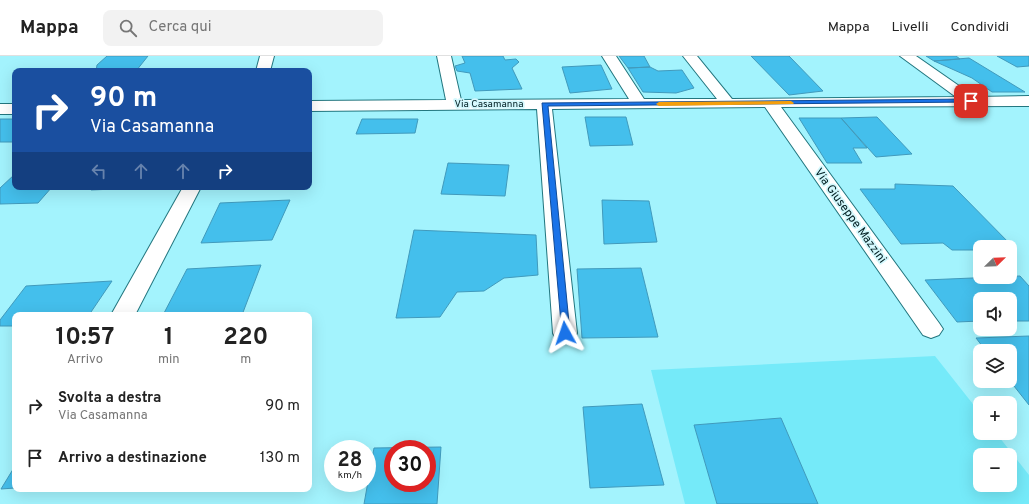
<!DOCTYPE html>
<html lang="it">
<head>
<meta charset="utf-8">
<style>
	:root { --surface:#fff; --page:#f2f2f2; --text:#222; --muted:#767676; --line:#e0e0e0 }
	body { margin:0; font-family:Overpass,sans-serif; background:var(--page); color:var(--text); height:100vh; display:flex; flex-direction:column; font-size:15px; white-space:nowrap }
	* { box-sizing:border-box; margin:0 }
	p { font-size:13px; color:var(--muted) }
	.icon { flex:none; width:22px; height:22px; fill:none; stroke:currentColor; stroke-width:2; stroke-linecap:round; stroke-linejoin:round }
	.map { position:relative; flex:1; overflow:hidden }
	.side { position:absolute; left:12px; top:256px; width:300px; height:180px; display:flex; flex-direction:column; background:var(--surface); border-radius:8px; box-shadow:0 4px 16px #0002 }
	.side>* { flex:none }
	.banner { position:absolute; left:12px; top:12px; width:300px; height:122px; border-radius:8px; box-shadow:0 4px 16px #0002; background:#1a4fa0; color:#fff; overflow:hidden }
	.needle { width:26px; rotate:67deg }
	.buttons { position:absolute; left:973px; top:184px; display:grid; gap:8px }
	.buttons a { display:grid; place-items:center; width:44px; height:44px; border-radius:8px; background:var(--surface); box-shadow:0 4px 16px #0002; font-size:20px }
	.speed { position:absolute; left:324px; top:384px; display:flex; gap:8px; font-size:20px; font-weight:700; text-align:center }
	.speed>* { display:grid; place-content:center; width:52px; height:52px; border-radius:50%; background:var(--surface); box-shadow:0 4px 16px #0002; line-height:1 }
	.speed small { font-size:10px; font-weight:400 }
	.speed .limit { border:6px solid #d22; background:#fff; color:#111 }
	.pin { position:absolute; display:grid; place-items:center; width:34px; height:34px; color:#fff; margin:-17px; border-radius:8px; box-shadow:0 2px 6px #0006 }
	.me { position:absolute; width:44px; margin:-22px; rotate:355deg; stroke-linejoin:round; filter:drop-shadow(0 0 3px #0008) }
	.turn { display:flex; align-items:center; gap:14px; height:84px; padding:0 12px; font-size:18px }
	.turn .icon { width:52px; height:52px; stroke-width:2.5 }
	.turn b { display:block; font-size:28px; line-height:34px }
	.lanes { display:flex; align-items:center; height:38px; padding:0 12px; background:#0003; justify-content:center; gap:20px; direction:ltr }
	.lanes .off { opacity:.35 }
	.eta { display:flex; justify-content:space-evenly; align-items:center; height:68px; text-align:center }
	.eta b { font-size:24px; font-weight:700; line-height:28px }
	ul { padding:0; list-style:none }
	li { display:flex; align-items:center; gap:12px; height:52px; padding:0 12px }
	li div { flex:1 }
	li b { display:block; font-size:15px }
	li em { font-style:normal }
	header { display:flex; align-items:center; gap:24px; box-sizing:border-box; height:56px; padding:0 20px; background:var(--surface); border-bottom:1px solid var(--line) }
	header strong { font-size:19px }
	nav { display:flex; gap:22px; margin-inline-start:auto; font-size:14px }
	.search { width:280px; height:36px; background:var(--page); display:flex; align-items:center; gap:10px; box-sizing:border-box; padding:0 14px; border-radius:8px; color:var(--muted); font-size:15px }
	.map>svg:first-child { display:block }
	.built { fill:#75eaf9; fill-rule:evenodd }
	.building { fill:#44bfec; stroke:#419abc; fill-rule:evenodd }
	.lines { fill:none; stroke-linecap:round; stroke-linejoin:round }
	.minor-casing { stroke:#22767f; stroke-width:2 }
	.minor { fill:#fff; fill-rule:evenodd }
	.route { fill:#1a73e8; stroke:#114b97 }
	.slow { fill:#f59e0b }
	.labels { text-anchor:middle; dominant-baseline:central; stroke-width:3.5; stroke-linejoin:round; paint-order:stroke }
	.far-street-label { font-size:10px; fill:#001d21; stroke:#d3f8fd }
	.street-label { font-size:12px; fill:#001d21; stroke:#d3f8fd }
</style>
</head>
<body>
<header>
<strong>Mappa</strong>
<div class="search"><svg class="icon" aria-label="search" viewBox="0 0 24 24"><circle cx="10" cy="10" r="6"/><path d="M15 15l6 6"/></svg>Cerca qui</div>
<nav><a>Mappa</a><a>Livelli</a><a>Condividi</a></nav>
</header>
<div class="map">
<svg width="1029" height="448" viewBox="0 0 1029 448">
	<rect width="100%" height="100%" fill="#a3f3fd"/>
	<path class="built" d="M935 300 980 357V377H996L1029 419V448H685L651 314ZM980 399H1010V429H980Z"/>
	<path class="building" d="M107 0H148L136 15H96L97 9Z
		M462 0H503L505 4 516 3 519 6 512 12 522 33 475 35 470 17 457 15 455 10 465 7Z
		M619 0H644L650 11 628 12Z
		M751 0H789L823 35 789 39Z
		M926 0H956L960 3 934 5Z
		M997 0H1029V10L1017 11Z
		M969 2 1025 36H992L972 22 934 5Z
		M601 9 612 33 570 37 562 11Z
		M650 11 658 15 682 14 694 32 676 37 643 36 628 12Z
		M585 61H626L633 89 590 90Z
		M877 61 912 98 876 101 841 62Z
		M799 62H841L867 92H853L862 107H827Z
		M0 63H15V86H0Z
		M362 63H418L415 77 356 78Z
		M448 107 509 109 505 140 441 138Z
		M15 118V131H52L38 147 0 148V132Z
		M895 128 953 130 1015 193H1010V191H980V194H952L943 187 901 188 860 133H895Z
		M92 131H161L91 134Z
		M290 144 272 184 201 187 220 147Z
		M602 144 649 145 657 186 604 188Z
		M414 174 536 179 538 219 504 222 484 235 457 236 440 261 396 262Z
		M261 209 242 259H163L187 213Z
		M641 212 658 281 582 282 577 213Z
		M1020 220 1029 230V265H1010V243H980V265L957 266 925 224Z
		M112 225 89 259H15V270H0V264L26 230Z
		M1029 280V349L1010 325V295H986L976 282Z
		M642 348 664 429 590 432 583 351Z
		M781 362 818 448H717L694 369Z
		M441 391 437 448H364L374 392ZM393 393H427V427H393Z
		M15 410V432L1 433Z"/>
	<g class="lines">
		<defs>
			<path id="minor" d="M260 0H274L270 15H256Z
				M437 0H451L461 44 629 43 602 0H616L644 43H717L683 0H697L732 43 956 41 900 0H916L975 41 1029 40V50L781 51 939 267 943 273 939 279 931 282 923 279 765 51 552 53 577 277 574 284 565 286 556 284 553 277 537 53 309 55V45L446 44Z
				M0 48H15V58H0Z
				M183 131H201L135 259H111Z"/>
		</defs>
		<use href="#minor" class="minor-casing"/>
		<use href="#minor" class="minor"/>
	</g>
	<path class="route" d="M971 43 974 45 973 46 548 50 570 277 569 279H562L542 47Z"/>
	<path class="slow" d="M791 45 794 47 793 48 659 50 656 48 659 46Z"/>
	<g class="labels">
		<g class="far-street-label">
			<text x="489" y="48">Via Casamanna</text>
		</g>
		<g class="street-label">
			<text transform="translate(850 160) rotate(54)">Via Giuseppe Mazzini</text>
		</g>
	</g>
</svg>
<div class="buttons">
<a><svg class="needle" viewBox="-14 -14 28 28"><path d="M0-13l5 13h-10z" fill="#e53935"/><path d="M0 13l5-13h-10z" fill="#767676"/></svg></a>
<a><svg class="icon" aria-label="sound" viewBox="0 0 24 24"><path d="M4 9h4l5-4v14l-5-4H4zM17 9q2 3 0 6"/></svg></a>
<a><svg class="icon" aria-label="layers" viewBox="0 0 24 24"><path d="M12 4l9 5-9 5-9-5zM3 14l9 5 9-5"/></svg></a>
<a>+</a>
<a>−</a>
</div>
<div class="speed"><div>28<small>km/h</small></div><div class="limit">30</div></div>
<div class="pin" style="left:971px;top:45px;background:#d93025"><svg class="icon" aria-label="arrive" viewBox="0 0 24 24"><path d="M6 21V4h12l-3 4 3 4H6"/></svg></div>
<svg class="me" style="left:565px;top:277px" viewBox="-20 -20 40 40"><path d="M0-17L14 15 0 8-14 15z" fill="#1a73e8" stroke="#fff" stroke-width="4"/></svg>
<div class="banner">
<div class="turn"><svg class="icon" aria-label="right" viewBox="0 0 24 24"><path d="M7 20v-9h11M14 6l5 5-5 5"/></svg><div><b>90 m</b>Via Casamanna</div></div>
<div class="lanes"><svg class="icon off" aria-label="left" viewBox="0 0 24 24"><path d="M17 20v-9H6M10 6l-5 5 5 5"/></svg><svg class="icon off" aria-label="ahead" viewBox="0 0 24 24"><path d="M12 20V5M6 11l6-6 6 6"/></svg><svg class="icon off" aria-label="ahead" viewBox="0 0 24 24"><path d="M12 20V5M6 11l6-6 6 6"/></svg><svg class="icon" aria-label="right" viewBox="0 0 24 24"><path d="M7 20v-9h11M14 6l5 5-5 5"/></svg></div>
</div>
<section class="side">
<div class="eta">
<div><b>10:57</b><p>Arrivo</p></div>
<div><b>1</b><p>min</p></div>
<div><b>220</b><p>m</p></div>
</div>
<ul>
<li><svg class="icon" aria-label="right" viewBox="0 0 24 24"><path d="M7 20v-9h11M14 6l5 5-5 5"/></svg><div><b>Svolta a destra</b><p>Via Casamanna</p></div><em>90 m</em></li>
<li><svg class="icon" aria-label="arrive" viewBox="0 0 24 24"><path d="M6 21V4h12l-3 4 3 4H6"/></svg><div><b>Arrivo a destinazione</b></div><em>130 m</em></li>
</ul>
</section>
</div>
</body>
</html>
